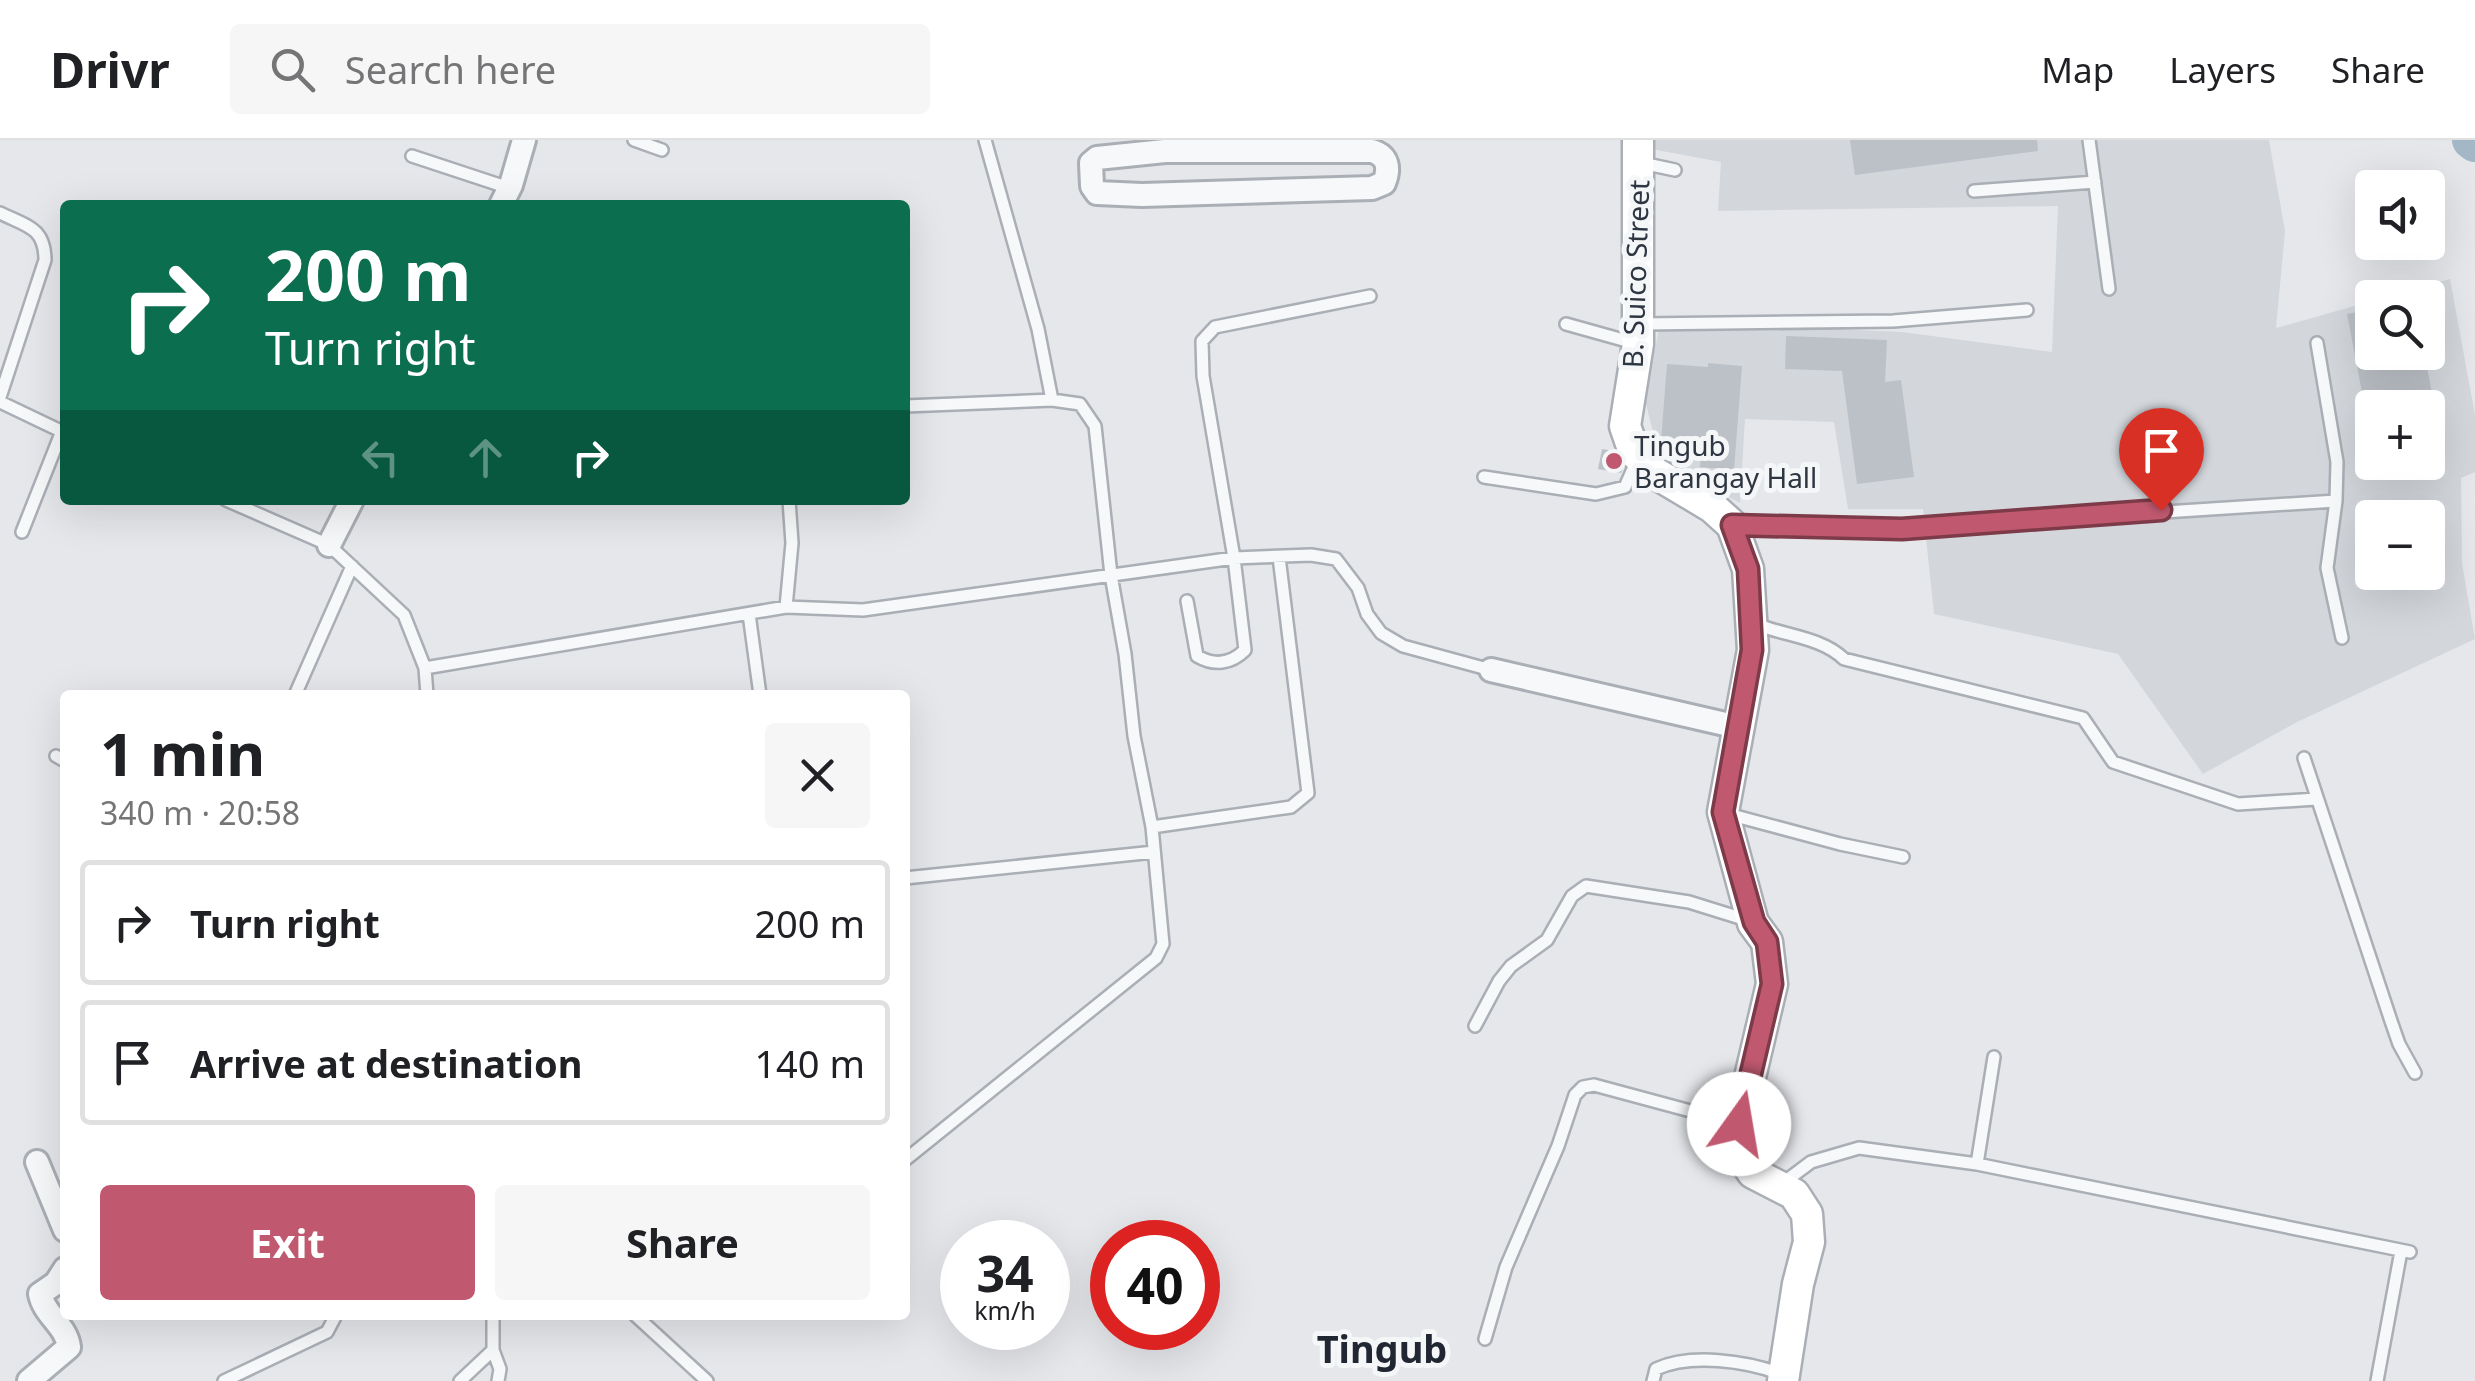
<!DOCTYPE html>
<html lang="en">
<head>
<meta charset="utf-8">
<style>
	:root { --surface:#fff; --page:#f6f6f6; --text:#202124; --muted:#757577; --line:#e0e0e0; --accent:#c0596f }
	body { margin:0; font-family:"Noto Sans",sans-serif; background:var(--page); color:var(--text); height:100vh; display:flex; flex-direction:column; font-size:38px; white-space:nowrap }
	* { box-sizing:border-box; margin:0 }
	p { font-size:32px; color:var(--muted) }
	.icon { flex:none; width:55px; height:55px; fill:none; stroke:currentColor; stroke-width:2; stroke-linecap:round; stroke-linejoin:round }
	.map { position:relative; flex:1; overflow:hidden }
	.panel { position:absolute; left:60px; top:550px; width:850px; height:630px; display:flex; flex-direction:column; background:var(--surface); border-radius:10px; box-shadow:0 10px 40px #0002 }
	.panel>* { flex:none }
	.hud { position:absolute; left:60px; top:60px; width:850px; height:305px; border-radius:10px; box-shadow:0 10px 40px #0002; background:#0b6e4f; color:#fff; overflow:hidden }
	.tools { position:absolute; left:2355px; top:30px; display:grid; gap:20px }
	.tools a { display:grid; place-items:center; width:90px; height:90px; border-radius:10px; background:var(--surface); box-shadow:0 10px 40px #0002; font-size:50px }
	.speed { position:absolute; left:940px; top:1080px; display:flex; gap:20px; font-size:50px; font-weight:700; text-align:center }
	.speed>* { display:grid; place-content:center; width:130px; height:130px; border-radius:50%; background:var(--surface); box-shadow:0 10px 40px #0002; line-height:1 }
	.speed small { font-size:25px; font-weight:400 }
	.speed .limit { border:15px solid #d22; background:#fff; color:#111 }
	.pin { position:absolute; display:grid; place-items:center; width:85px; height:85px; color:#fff; margin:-102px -42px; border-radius:50% 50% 50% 0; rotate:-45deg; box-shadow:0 0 10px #0007 }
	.pin .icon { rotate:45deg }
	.me { position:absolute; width:110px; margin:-55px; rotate:13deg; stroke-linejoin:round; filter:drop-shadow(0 0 8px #0008) }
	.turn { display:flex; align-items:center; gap:35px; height:210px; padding:0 40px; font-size:45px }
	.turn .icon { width:130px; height:130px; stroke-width:2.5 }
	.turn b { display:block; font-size:70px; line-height:85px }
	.lanes { display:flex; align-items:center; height:95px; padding:0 40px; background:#0003; justify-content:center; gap:50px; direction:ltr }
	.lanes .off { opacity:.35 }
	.round { display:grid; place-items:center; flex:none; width:105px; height:105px; border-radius:10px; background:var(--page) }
	.head { display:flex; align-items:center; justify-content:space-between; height:170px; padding:0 40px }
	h1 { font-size:60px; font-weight:700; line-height:75px }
	.button { display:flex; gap:20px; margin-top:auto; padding:20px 40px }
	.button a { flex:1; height:115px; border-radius:10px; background:var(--accent); color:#fff; font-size:40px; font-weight:700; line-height:115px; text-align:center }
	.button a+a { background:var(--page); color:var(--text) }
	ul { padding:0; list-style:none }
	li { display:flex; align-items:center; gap:30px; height:125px; margin:0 20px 15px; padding:0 20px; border:5px solid var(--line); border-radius:10px }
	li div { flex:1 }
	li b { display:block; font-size:38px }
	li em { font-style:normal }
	header { display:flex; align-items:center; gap:60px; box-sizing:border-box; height:140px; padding:0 50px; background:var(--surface); border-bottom:2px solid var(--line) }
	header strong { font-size:48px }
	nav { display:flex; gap:55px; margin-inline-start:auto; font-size:35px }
	.search { width:700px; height:90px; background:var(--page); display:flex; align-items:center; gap:25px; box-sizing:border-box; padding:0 35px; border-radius:10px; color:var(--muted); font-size:38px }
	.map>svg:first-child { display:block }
	.built { fill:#d3d7dc; fill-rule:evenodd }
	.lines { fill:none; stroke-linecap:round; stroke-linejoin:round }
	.river { stroke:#a4b7c6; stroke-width:38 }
	.building { fill:#bcc1c7 }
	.lane-casing { stroke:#aaaeb5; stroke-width:16 }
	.street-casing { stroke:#aaaeb5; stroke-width:28 }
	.secondary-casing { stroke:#aaaeb5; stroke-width:35 }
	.lane { stroke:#f7f8f9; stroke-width:11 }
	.street { stroke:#f7f8f9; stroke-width:22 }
	.secondary { stroke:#fff; stroke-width:30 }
	.route-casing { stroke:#7d3a48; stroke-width:25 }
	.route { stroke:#c0596f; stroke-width:18 }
	.poi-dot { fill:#c0596f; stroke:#f4f6f8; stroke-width:4 }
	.labels { text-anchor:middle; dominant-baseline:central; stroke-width:10; stroke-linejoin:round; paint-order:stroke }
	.street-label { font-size:28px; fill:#2e3642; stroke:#f4f6f8 }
	.poi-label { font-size:28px; fill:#2e3642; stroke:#f4f6f8; text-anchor:start }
	.district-label { font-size:38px; font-weight:bold; fill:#202733; stroke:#f4f6f8 }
</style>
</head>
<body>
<header>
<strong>Drivr</strong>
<div class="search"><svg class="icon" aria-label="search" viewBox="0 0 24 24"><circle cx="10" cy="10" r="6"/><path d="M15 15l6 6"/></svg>Search here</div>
<nav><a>Map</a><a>Layers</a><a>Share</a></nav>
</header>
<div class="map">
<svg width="2475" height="1241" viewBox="0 0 2475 1241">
	<rect width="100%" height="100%" fill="#e5e7eb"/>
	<path class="built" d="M1651 0H2269L2285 91 2276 188 2372 161V212H2428V158L2385 157 2450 139 2475 275V332L2461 338 2462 423 2475 499 2297 582 2203 634 2118 514 1934 474 1923 369H1848L1834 282 1745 279 1740 363 1660 320 1646 264 1660 181 1902 192 2052 212 2058 66 1718 71 1721 22 1651 9ZM2372 268H2428V322H2372ZM2372 378H2428V432H2372Z"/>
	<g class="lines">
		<path class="river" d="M2471 0 2475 3"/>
	</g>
	<path class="building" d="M1850 0H2037L2038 11 1855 35Z
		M2372 169V212H2424L2435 268H2365L2347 174Z
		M1786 196 1887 200 1885 242 1901 240 1914 337 1857 344 1842 231 1785 229Z
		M1708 223 1742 226 1734 330 1700 327 1702 304 1661 301 1667 224 1708 227Z
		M1602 309 1614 311 1623 328 1621 333 1598 329Z"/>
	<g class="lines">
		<defs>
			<path id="lane" d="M634 0 662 10
				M2089 0 2109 149
				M412 16 509 48
				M1642 23 1675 30
				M1974 51 2095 42
				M0 73C26 86 45 87 45 120L0 257
				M1566 184 1634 203
				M1642 184 1893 181 2027 170
				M0 262 65 293
				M905 266 1052 260 1038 189 985 0
				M1484 337 1596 354 1625 347 1637 320
				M226 360 329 405 404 475 425 528 427 555
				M2336 361 2327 428 2342 498
				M1736 385 1902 389 2336 361 2337 322 2317 203
				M22 392 62 291
				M1187 461 1197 516C1214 526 1231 524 1245 510L1234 418 1203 236 1202 201 1215 187 1370 156
				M786 467 792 403 789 360
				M749 474 760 555
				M1756 484C1785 496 1821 497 1844 519L2083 578 2113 622 2238 664 2316 659
				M425 528 786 467 863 470 1234 418 1311 415 1336 419 1358 448 1367 474 1381 493 1403 506 1491 530
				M295 555 352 426
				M56 616 65 621
				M2304 618 2391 881 2399 904 2415 933
				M1728 674 1840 704 1903 717
				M1152 687 1291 667 1308 653 1279 417
				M905 738 1154 712
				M1475 886 1499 841 1511 826 1547 800 1572 756 1586 746 1689 762 1750 781
				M905 1020 1156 818 1163 804 1152 687 1134 596 1125 514 1111 435 1095 286 1080 264 1052 260
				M1977 1024 1994 917
				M1783 1043 1811 1022 1859 1008 1977 1024 2410 1112
				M635 1175 707 1241
				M1485 1199 1506 1127 1558 1006 1575 955 1583 947 1594 945 1735 983
				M493 1210 500 1229 498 1241
				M224 1241 327 1192 336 1175
				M460 1241 493 1210V1175
				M1653 1241 1656 1229C1691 1213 1746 1221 1781 1234
				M2377 1241 2401 1111"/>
			<path id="street" d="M1165 11H1372C1388 16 1390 28 1384 43L1372 48 1142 55 1097 53 1092 46 1091 23 1097 18Z
				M501 65 511 45 524 0
				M329 405 352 360
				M1491 530 1738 587
				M37 1022 65 1090
				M29 1241 69 1207C66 1185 44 1175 40 1154L56 1143 65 1129"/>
			<path id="secondary" d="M1638 0V204L1625 286 1634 312 1655 333 1712 367 1732 385 1748 429 1753 510 1723 672 1753 783 1767 802 1772 844 1739 984 1740 1014 1753 1033 1794 1054 1807 1074 1809 1102 1798 1144 1783 1241"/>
		</defs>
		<use href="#lane" class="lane-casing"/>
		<use href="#street" class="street-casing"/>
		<use href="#secondary" class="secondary-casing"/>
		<use href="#lane" class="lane"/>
		<use href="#street" class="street"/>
		<use href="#secondary" class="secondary"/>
	</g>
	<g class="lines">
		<defs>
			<path id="route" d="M1739 984 1772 844 1767 802 1754 782 1723 672 1752 510 1748 429 1732 385 1902 389 2161 370"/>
		</defs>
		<use href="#route" class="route-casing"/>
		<use href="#route" class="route"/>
	</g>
	<circle class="poi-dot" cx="1614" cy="321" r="10"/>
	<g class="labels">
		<g class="street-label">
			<text transform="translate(1635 134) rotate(-88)">B. Suico Street</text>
		</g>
		<g class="poi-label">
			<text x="1634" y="305">Tingub<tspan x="1634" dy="32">Barangay Hall</tspan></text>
		</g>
		<g class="district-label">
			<text x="1382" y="1208">Tingub</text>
		</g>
	</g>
</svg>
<div class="tools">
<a><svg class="icon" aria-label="sound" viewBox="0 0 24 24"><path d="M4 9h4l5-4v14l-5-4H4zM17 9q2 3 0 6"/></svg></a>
<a><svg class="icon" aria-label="search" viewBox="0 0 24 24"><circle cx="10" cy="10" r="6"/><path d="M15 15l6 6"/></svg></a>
<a>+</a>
<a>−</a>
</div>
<div class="speed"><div>34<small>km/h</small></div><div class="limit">40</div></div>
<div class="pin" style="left:2161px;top:370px;background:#d93025"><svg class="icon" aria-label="arrive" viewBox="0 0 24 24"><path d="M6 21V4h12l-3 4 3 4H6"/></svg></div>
<svg class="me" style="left:1739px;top:984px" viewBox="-20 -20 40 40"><circle r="19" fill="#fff"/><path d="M0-13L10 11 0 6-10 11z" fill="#c0596f"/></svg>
<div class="hud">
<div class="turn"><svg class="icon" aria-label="right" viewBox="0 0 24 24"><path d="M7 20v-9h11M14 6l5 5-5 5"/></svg><div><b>200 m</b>Turn right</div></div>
<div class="lanes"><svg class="icon off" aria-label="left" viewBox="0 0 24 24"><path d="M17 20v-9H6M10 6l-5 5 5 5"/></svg><svg class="icon off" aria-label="ahead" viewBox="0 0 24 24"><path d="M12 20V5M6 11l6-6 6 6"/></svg><svg class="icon" aria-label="right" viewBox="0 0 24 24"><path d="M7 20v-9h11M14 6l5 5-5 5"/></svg></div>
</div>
<section class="panel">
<div class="head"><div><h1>1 min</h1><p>340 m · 20:58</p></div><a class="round"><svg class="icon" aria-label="close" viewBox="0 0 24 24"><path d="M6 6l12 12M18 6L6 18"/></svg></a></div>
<ul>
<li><svg class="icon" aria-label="right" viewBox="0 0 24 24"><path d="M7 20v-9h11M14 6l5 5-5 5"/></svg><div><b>Turn right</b></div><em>200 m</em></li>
<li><svg class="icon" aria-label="arrive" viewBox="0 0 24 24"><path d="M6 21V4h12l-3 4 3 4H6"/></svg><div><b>Arrive at destination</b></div><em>140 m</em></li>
</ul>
<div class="button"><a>Exit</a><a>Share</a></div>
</section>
</div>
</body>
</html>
